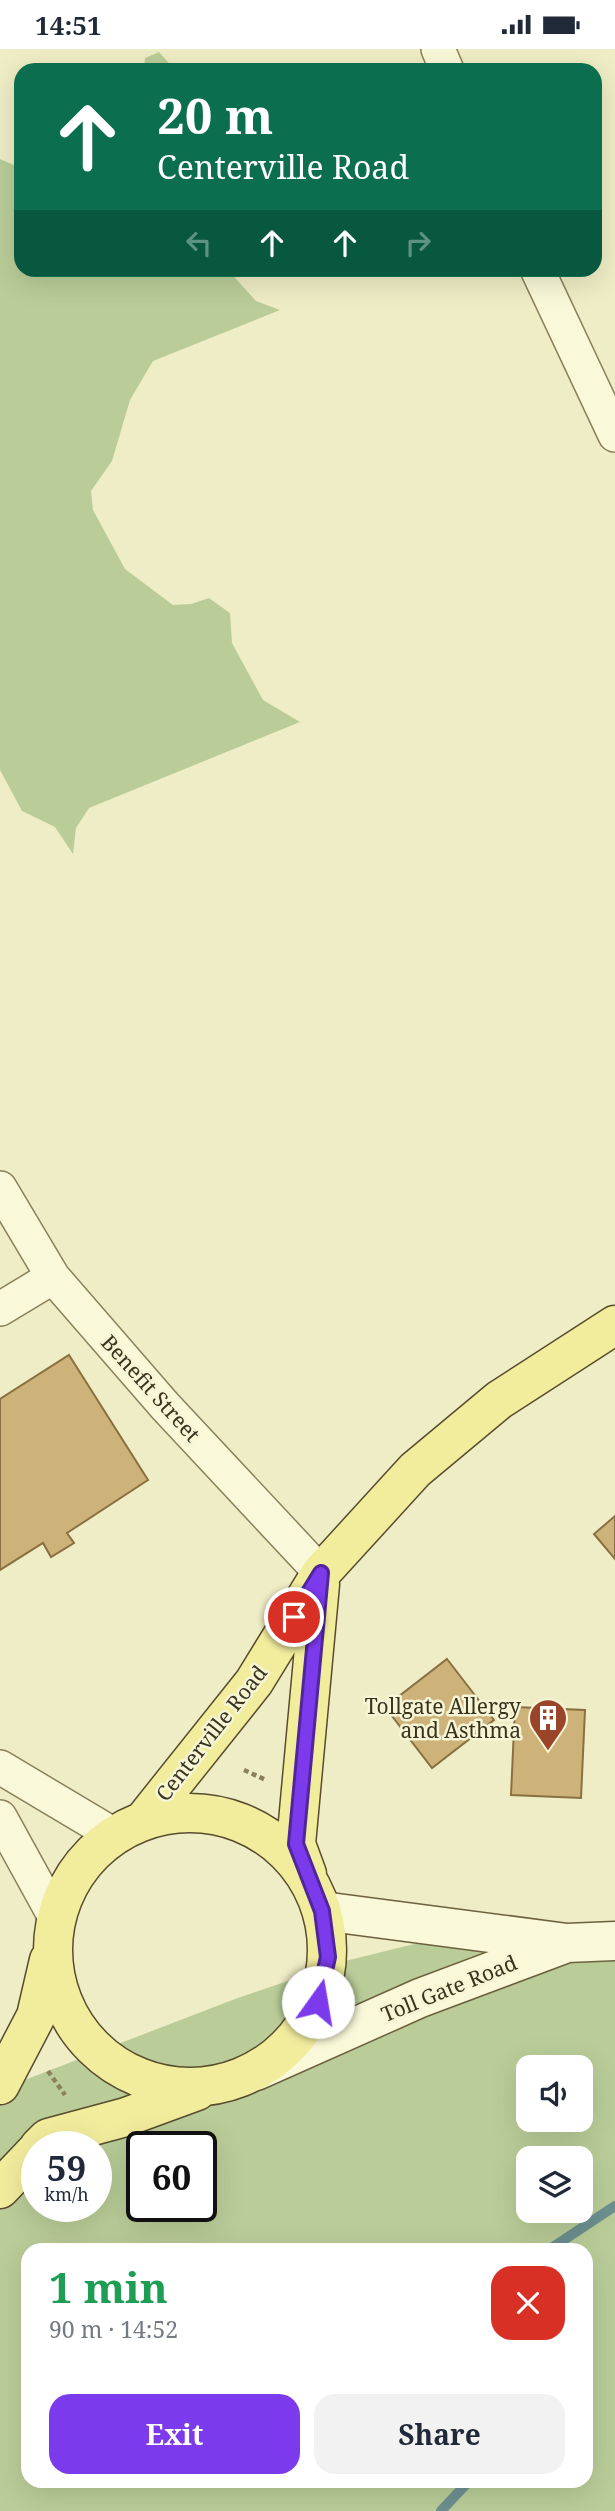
<!DOCTYPE html>
<html lang="en">
<head>
<meta charset="utf-8">
<style>
	:root { --surface:#fff; --page:#f2f2f3; --text:#1f2937; --muted:#747a83; --accent:#7c3aed }
	body { margin:0; font-family:"Noto Serif",serif; background:var(--page); color:var(--text); height:100vh; display:flex; flex-direction:column; font-size:26px; white-space:nowrap }
	* { box-sizing:border-box; margin:0 }
	p { font-size:23px; color:var(--muted) }
	.icon { flex:none; width:38px; height:38px; fill:none; stroke:currentColor; stroke-width:2; stroke-linecap:round; stroke-linejoin:round }
	.map { position:relative; flex:1; overflow:hidden }
	.side { position:absolute; left:21px; top:2194px; width:572px; height:245px; display:flex; flex-direction:column; background:var(--surface); border-radius:21px; box-shadow:0 7px 28px #0002 }
	.side>* { flex:none }
	.banner { position:absolute; left:14px; top:14px; width:588px; height:214px; border-radius:21px; box-shadow:0 7px 28px #0002; background:#0b6e4f; color:#fff; overflow:hidden }
	.fabs { position:absolute; left:516px; top:2006px; display:grid; gap:14px }
	.fabs a { display:grid; place-items:center; width:77px; height:77px; border-radius:14px; background:var(--surface); box-shadow:0 7px 28px #0002; font-size:35px }
	.speed { position:absolute; left:21px; top:2082px; display:flex; gap:14px; font-size:35px; font-weight:700; text-align:center }
	.speed>* { display:grid; place-content:center; width:91px; height:91px; border-radius:50%; background:var(--surface); box-shadow:0 7px 28px #0002; line-height:1 }
	.speed small { font-size:18px; font-weight:400 }
	.speed .limit { border:4px solid #111; border-radius:10px; background:#fff; color:#111 }
	.pin { position:absolute; display:grid; place-items:center; width:60px; height:60px; color:#fff; margin:-30px; border:4px solid #fff; border-radius:50%; box-shadow:0 2px 7px #0007 }
	.me { position:absolute; width:77px; margin:-38px; rotate:13deg; stroke-linejoin:round; filter:drop-shadow(0 0 5px #0008) }
	.turn { display:flex; align-items:center; gap:24px; height:147px; padding:0 28px; font-size:32px }
	.turn .icon { width:91px; height:91px; stroke-width:2.5 }
	.turn b { display:block; font-size:49px; line-height:60px }
	.lanes { display:flex; align-items:center; height:66px; padding:0 28px; background:#0003; justify-content:center; gap:35px; direction:ltr }
	.lanes .off { opacity:.35 }
	.round { display:grid; place-items:center; flex:none; width:74px; height:74px; border-radius:21px; background:var(--page) }
	.overview { display:flex; align-items:center; justify-content:space-between; height:119px; padding:0 28px }
	h1 { font-size:42px; font-weight:700; line-height:52px; color:#1e9e55 }
	.cta { display:flex; gap:14px; margin-top:auto; padding:14px 28px }
	.cta a { flex:1; height:80px; border-radius:21px; background:var(--accent); color:#fff; font-size:28px; font-weight:700; line-height:80px; text-align:center }
	.cta a+a { background:var(--page); color:var(--text) }
	.status { display:flex; justify-content:space-between; align-items:center; height:49px; padding:0 35px; background:var(--surface); direction:ltr }
	.status svg { height:19px; fill:currentColor }
	.map>svg:first-child { display:block }
	.green { fill:#bacd98; fill-rule:evenodd }
	.lines { fill:none; stroke-linecap:round; stroke-linejoin:round }
	.stream { stroke:#6d9091; stroke-width:10 }
	.building { fill:#cdb27a; stroke:#897040; stroke-width:2 }
	.minor-casing { stroke:#8a805b; stroke-width:36 }
	.secondary-casing { stroke:#6c603e; stroke-width:41 }
	.primary-casing { stroke:#584c2f; stroke-width:41 }
	.path { stroke:#8a805b; stroke-width:4.5; stroke-dasharray:5 3.5; stroke-linecap:butt }
	.minor { stroke:#f9f8d8; stroke-width:33 }
	.secondary { stroke:#f9f8d8; stroke-width:38 }
	.primary { stroke:#f2ed9d; stroke-width:38 }
	.route-casing { stroke:#51269a; stroke-width:18 }
	.route { stroke:#7c3aed; stroke-width:12 }
	.labels { text-anchor:middle; dominant-baseline:central; stroke-width:5; stroke-linejoin:round; paint-order:stroke }
	.street-label { font-size:21px; fill:#3a331f; stroke:#f6f5d5 }
	.poi-label { font-size:21px; fill:#3a331f; stroke:#f6f5d5; text-anchor:end }
</style>
</head>
<body>
<div class="status"><b>14:51</b><svg viewBox="0 0 49 12"><path d="M0 12V9h3v3zM5 12V6h3v6zM10 12V3h3v9zM15 12V0h3v12zM26 1h20v11H26zM47 4h2v5h-2z"/></svg></div>
<div class="map">
<svg width="615" height="2462" viewBox="0 0 615 2462">
	<rect width="100%" height="100%" fill="#efedc5"/>
	<path class="green" d="M159 3 175 21H144L145 9Z
		M0 110 21 119V220L228 221 256 252 280 261 153 312 130 351 112 412 91 442 93 461 125 520 173 556 191 555 209 549 230 564 232 594 263 651 300 673 89 759 76 779 73 805 55 778 22 762 0 721Z
		M615 1876V2462H0V2044L22 2032 235 1950 349 1911 431 1891ZM528 2018H581V2070H528ZM37 2098H96V2158H37ZM142 2098H201V2158H142ZM528 2109H581V2161H528ZM28 2202H586V2432H28Z"/>
	<g class="lines">
		<path class="stream" d="M547 2202 615 2157
			M441 2462 469 2432"/>
	</g>
	<path class="building" d="M69 1306 148 1431 67 1484 74 1494 51 1508 43 1494 0 1521V1350Z
		M615 1467V1510L594 1485Z
		M447 1610 494 1671 432 1719 385 1658Z
		M515 1658 585 1661 581 1749 511 1746Z"/>
	<g class="lines">
		<defs>
			<path id="minor" d="M438 0 447 21
				M537 220 615 386
				M0 1139 53 1228 165 1357 321 1524
				M0 1260 53 1228
				M0 1718 114 1786
				M0 1768 55 1868"/>
			<path id="secondary" d="M322 1862 567 1894 615 1892
				M256 2022 420 1949 567 1894"/>
			<path id="primary" d="M53 1901a137 137 0 1 1 274 0a137 137 0 1 1-274 0Z
				M144 1771 254 1633 321 1524 415 1421 499 1351 615 1276
				M307 1825 296 1795 320 1535
				M0 2036 36 1967 49 1911
				M39 2098 48 2089 126 2068 197 2042
				M0 2140 37 2101"/>
		</defs>
		<use href="#minor" class="minor-casing"/>
		<use href="#secondary" class="secondary-casing"/>
		<use href="#primary" class="primary-casing"/>
		<path class="path" d="M244 1721 266 1731
			M48 2022 65 2046"/>
		<use href="#minor" class="minor"/>
		<use href="#secondary" class="secondary"/>
		<use href="#primary" class="primary"/>
	</g>
	<g class="lines">
		<defs>
			<path id="route" d="M294 1568 321 1524 296 1795 322 1862 328 1908 318 1953"/>
		</defs>
		<use href="#route" class="route-casing"/>
		<use href="#route" class="route"/>
	</g>
	<defs>
		<symbol id="building-pin" viewBox="-11 -11 22 30"><path d="M0 17L-7.5 6A9.5 9.5 0 1 1 7.5 6Z" fill="#9a452a" stroke="#f6f5d5"/><path d="M-4-6H4V6H1V3H-1V6H-4ZM-2.5-4.3h1.7v1.8h-1.7ZM.8-4.3h1.7v1.8H.8ZM-2.5-1h1.7V.8h-1.7ZM.8-1h1.7V.8H.8Z" fill="#fff"/></symbol>
	</defs>
	<g fill-rule="evenodd">
		<use href="#building-pin" x="526" y="1647" width="44" height="60"/>
	</g>
	<g class="labels">
		<g class="street-label">
			<text transform="translate(151 1339) rotate(48)">Benefit Street</text>
			<text transform="translate(211 1684) rotate(-52)">Centerville Road</text>
			<text transform="translate(449 1939) rotate(-22)">Toll Gate Road</text>
		</g>
		<g class="poi-label">
			<text x="521" y="1657">Tollgate Allergy<tspan x="521" dy="24">and Asthma</tspan></text>
		</g>
	</g>
</svg>
<div class="fabs">
<a><svg class="icon" aria-label="sound" viewBox="0 0 24 24"><path d="M4 9h4l5-4v14l-5-4H4zM17 9q2 3 0 6"/></svg></a>
<a><svg class="icon" aria-label="layers" viewBox="0 0 24 24"><path d="M12 4l9 5-9 5-9-5zM3 14l9 5 9-5"/></svg></a>
</div>
<div class="speed"><div>59<small>km/h</small></div><div class="limit">60</div></div>
<div class="pin" style="left:294px;top:1568px;background:#d93025"><svg class="icon" aria-label="arrive" viewBox="0 0 24 24"><path d="M6 21V4h12l-3 4 3 4H6"/></svg></div>
<svg class="me" style="left:318px;top:1953px" viewBox="-20 -20 40 40"><circle r="19" fill="#fff"/><path d="M0-13L10 11 0 6-10 11z" fill="#7c3aed"/></svg>
<div class="banner">
<div class="turn"><svg class="icon" aria-label="ahead" viewBox="0 0 24 24"><path d="M12 20V5M6 11l6-6 6 6"/></svg><div><b>20 m</b>Centerville Road</div></div>
<div class="lanes"><svg class="icon off" aria-label="left" viewBox="0 0 24 24"><path d="M17 20v-9H6M10 6l-5 5 5 5"/></svg><svg class="icon" aria-label="ahead" viewBox="0 0 24 24"><path d="M12 20V5M6 11l6-6 6 6"/></svg><svg class="icon" aria-label="ahead" viewBox="0 0 24 24"><path d="M12 20V5M6 11l6-6 6 6"/></svg><svg class="icon off" aria-label="right" viewBox="0 0 24 24"><path d="M7 20v-9h11M14 6l5 5-5 5"/></svg></div>
</div>
<section class="side">
<div class="overview"><div><h1>1 min</h1><p>90 m · 14:52</p></div><a class="round" style="background:#d93025;color:#fff"><svg class="icon" aria-label="close" viewBox="0 0 24 24"><path d="M6 6l12 12M18 6L6 18"/></svg></a></div>
<div class="cta"><a>Exit</a><a>Share</a></div>
</section>
</div>
</body>
</html>
